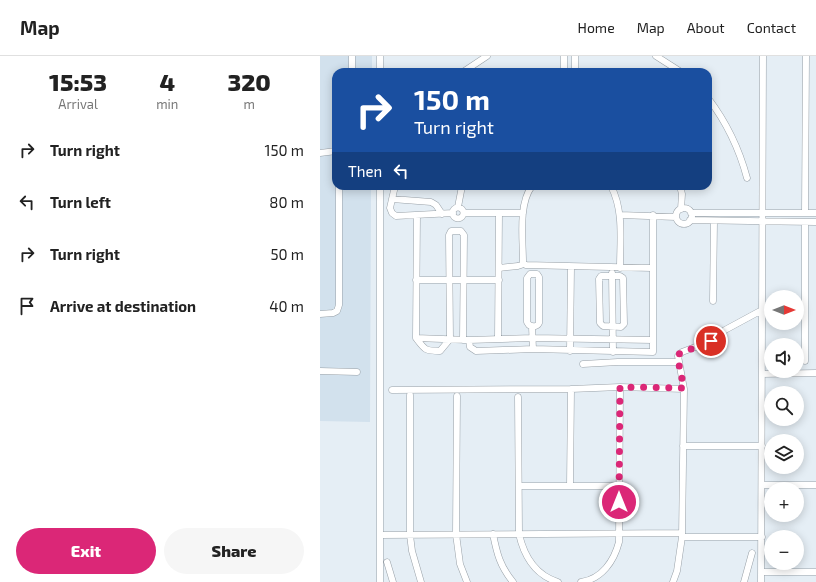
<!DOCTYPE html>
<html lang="en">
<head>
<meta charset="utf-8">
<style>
	:root { --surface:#fff; --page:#f6f6f6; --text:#222; --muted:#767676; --line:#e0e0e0; --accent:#db2777 }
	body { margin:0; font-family:"Exo 2",sans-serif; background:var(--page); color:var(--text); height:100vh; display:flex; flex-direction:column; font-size:15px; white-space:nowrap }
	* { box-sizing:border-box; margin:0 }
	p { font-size:13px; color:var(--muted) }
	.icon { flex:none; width:22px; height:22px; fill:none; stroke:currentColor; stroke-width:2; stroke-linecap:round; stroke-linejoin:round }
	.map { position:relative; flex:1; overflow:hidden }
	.details { display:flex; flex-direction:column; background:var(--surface); width:320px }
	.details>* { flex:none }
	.top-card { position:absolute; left:12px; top:12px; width:380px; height:122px; border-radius:12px; box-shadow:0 2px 10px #0003; background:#1a4fa0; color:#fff; overflow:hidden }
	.needle { width:26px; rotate:90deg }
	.buttons { position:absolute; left:444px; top:234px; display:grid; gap:8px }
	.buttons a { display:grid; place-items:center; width:40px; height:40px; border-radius:50%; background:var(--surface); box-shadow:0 2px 10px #0003; font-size:20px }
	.pin { position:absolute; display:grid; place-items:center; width:34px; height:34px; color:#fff; margin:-17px; border:2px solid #fff; border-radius:50%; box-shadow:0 1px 4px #0007 }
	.me { position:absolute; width:44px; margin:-22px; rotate:0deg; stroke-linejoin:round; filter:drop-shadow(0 0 3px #0008) }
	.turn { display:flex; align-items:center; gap:14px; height:84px; padding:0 16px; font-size:18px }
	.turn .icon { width:52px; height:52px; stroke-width:2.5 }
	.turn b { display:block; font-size:28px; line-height:34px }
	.then { display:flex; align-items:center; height:38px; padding:0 16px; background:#0003; gap:8px; font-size:15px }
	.eta { display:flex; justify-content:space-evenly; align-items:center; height:68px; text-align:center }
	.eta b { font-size:24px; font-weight:800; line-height:28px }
	.cta { display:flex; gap:8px; margin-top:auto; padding:8px 16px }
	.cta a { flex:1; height:46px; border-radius:24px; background:var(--accent); color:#fff; font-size:16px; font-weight:800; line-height:46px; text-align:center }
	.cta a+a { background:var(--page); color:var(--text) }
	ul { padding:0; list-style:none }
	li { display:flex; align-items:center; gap:12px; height:52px; padding:0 16px }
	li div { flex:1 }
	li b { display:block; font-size:15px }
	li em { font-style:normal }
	header { display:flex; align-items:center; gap:24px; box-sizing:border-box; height:56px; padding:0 20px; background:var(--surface); border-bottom:1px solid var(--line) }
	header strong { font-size:19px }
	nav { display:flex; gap:22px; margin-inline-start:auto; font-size:14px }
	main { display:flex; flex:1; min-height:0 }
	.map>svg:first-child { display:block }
	.built { fill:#d2e1ed }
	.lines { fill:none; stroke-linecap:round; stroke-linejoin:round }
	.minor-casing { stroke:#98a0a7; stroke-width:7 }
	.minor { stroke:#fff; stroke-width:6 }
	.route { stroke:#db2777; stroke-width:7; stroke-dasharray:0 12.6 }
</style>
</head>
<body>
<header>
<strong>Map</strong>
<nav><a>Home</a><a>Map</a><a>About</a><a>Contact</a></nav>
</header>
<main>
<section class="details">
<div class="eta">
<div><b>15:53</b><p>Arrival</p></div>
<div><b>4</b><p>min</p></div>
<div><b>320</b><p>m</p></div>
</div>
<ul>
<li><svg class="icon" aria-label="right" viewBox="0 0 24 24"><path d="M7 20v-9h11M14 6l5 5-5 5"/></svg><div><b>Turn right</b></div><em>150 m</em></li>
<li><svg class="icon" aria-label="left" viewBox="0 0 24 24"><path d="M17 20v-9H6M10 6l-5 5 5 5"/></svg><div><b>Turn left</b></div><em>80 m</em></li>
<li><svg class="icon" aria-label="right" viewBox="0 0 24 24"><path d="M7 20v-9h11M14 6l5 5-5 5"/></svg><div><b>Turn right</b></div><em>50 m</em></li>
<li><svg class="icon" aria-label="arrive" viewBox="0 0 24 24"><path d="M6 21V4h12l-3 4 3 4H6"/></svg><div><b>Arrive at destination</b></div><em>40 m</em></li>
</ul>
<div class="cta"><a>Exit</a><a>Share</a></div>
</section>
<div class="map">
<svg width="496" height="526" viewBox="0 0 496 526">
	<rect width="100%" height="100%" fill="#e5eef5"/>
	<path class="built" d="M0 0H52V16H16V130H51L50 366 0 365Z"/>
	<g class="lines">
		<defs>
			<path id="minor" d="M336 0 361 16
				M32 16V0
				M60 16V0
				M143 16 167 0
				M244 16V0
				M255 16V0
				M388 42C407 67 419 92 427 122
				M0 97 16 95
				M75 130 70 152 72 157 76 160 133 157
				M291 130C304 155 300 184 300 212
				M360 130 362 138 361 153
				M72 143 111 146 116 149 122 158
				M138 151 142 130
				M132.5 157a5.5 5.5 0 1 1 11 0a5.5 5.5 0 1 1-11 0Z
				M356 160a8 8 0 1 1 16 0a8 8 0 1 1-16 0Z
				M144 157H203
				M371 157H496
				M485 157 486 0
				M97 159 96 282C105 294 105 295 120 295L130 283 129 179 131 175H141L144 179 143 284
				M300 159 356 161
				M370 164 496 166
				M204 208 203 206C203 184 198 148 212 130
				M179 212 198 210 204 208 206 209 332 212
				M292 217 293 296
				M210 218H217L219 221V267C217 271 213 271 209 269L207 266V222Z
				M281 220H300L303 222 304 268 301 271 283 270 280 267 279 223Z
				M96 224H179
				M393 245 394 165
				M0 258 13 257 17 255 19 249V130
				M212 271 213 293
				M96 282 149 284 213 282 333 284
				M178 282 179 157
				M149 284 150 291 156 295 213 293 333 296V159
				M250 295 251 211
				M485 305V166
				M263 308 298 306H358
				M0 315 37 316
				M442 318 496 317
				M72 334 251 333
				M90 339V479L92 495 101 526
				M137 340 136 478 140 508 147 526
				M198 341 199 478C204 500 215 519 238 526
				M363 390H442
				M442 429H496
				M199 430H299
				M250 430 251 333 300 331 364 333
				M173 478C177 498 180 510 193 526
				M60 479 362 477
				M362 481H442
				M67 506 73 526
				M441 516H496
				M60 526V130
				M261 526C282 523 294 505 299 486L300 331
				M353 526 357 515 362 481 364 333 358 300 362 296 391 285 405 274 442 254
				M424 526 432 497
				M441 526 443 0"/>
		</defs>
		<use href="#minor" class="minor-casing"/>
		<use href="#minor" class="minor"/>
	</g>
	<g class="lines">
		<path class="route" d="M299 446 300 331 364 332 358 304 359 298 391 285"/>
	</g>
</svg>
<div class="buttons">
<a><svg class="needle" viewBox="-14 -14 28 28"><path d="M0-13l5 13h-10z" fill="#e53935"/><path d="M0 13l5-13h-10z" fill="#767676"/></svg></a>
<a><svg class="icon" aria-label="sound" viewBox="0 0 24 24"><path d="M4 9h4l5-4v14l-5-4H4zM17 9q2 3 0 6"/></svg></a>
<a><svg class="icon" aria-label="search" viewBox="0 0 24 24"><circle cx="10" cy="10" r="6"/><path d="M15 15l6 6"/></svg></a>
<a><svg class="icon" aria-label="layers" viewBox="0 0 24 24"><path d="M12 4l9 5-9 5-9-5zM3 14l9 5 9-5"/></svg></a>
<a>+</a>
<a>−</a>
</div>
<div class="pin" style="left:391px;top:285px;background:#d93025"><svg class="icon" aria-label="arrive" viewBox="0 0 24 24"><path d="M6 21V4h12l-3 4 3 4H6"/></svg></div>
<svg class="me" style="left:299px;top:446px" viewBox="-20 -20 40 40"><circle r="17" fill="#db2777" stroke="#fff" stroke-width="3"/><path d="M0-11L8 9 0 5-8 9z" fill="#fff"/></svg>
<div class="top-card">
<div class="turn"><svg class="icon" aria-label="right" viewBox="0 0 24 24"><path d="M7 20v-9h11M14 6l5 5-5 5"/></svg><div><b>150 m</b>Turn right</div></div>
<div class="then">Then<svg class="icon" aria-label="left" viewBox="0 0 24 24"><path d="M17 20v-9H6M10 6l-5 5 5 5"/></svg></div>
</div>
</div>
</main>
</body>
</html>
